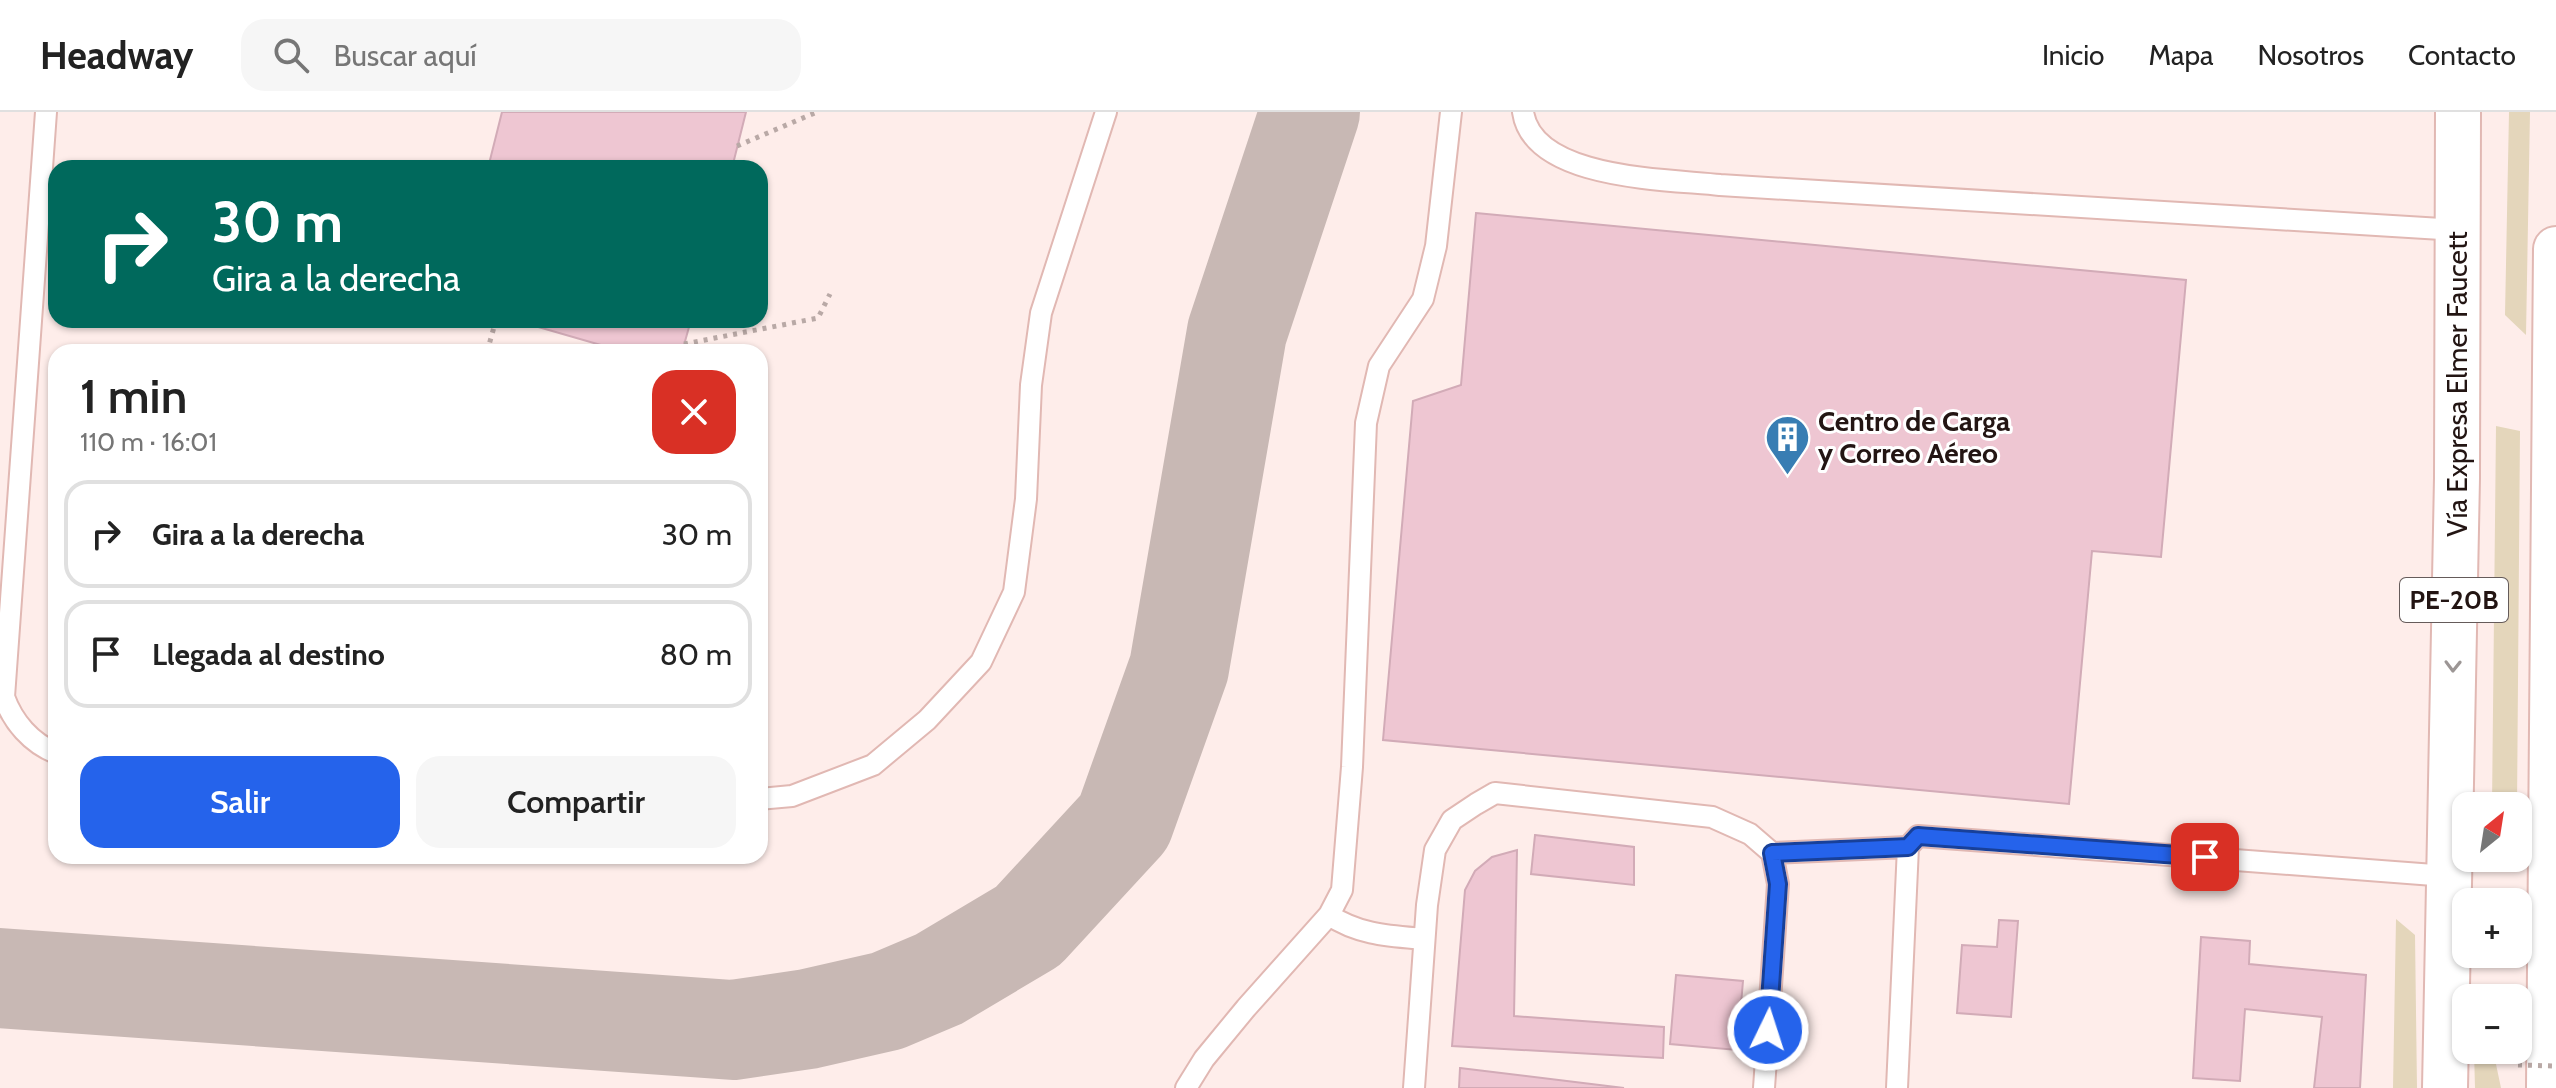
<!DOCTYPE html>
<html lang="es">
<head>
<meta charset="utf-8">
<style>
	:root { --surface:#fff; --page:#f6f6f6; --text:#222; --muted:#767676; --line:#e0e0e0; --accent:#2563eb }
	body { margin:0; font-family:Cabin,sans-serif; background:var(--page); color:var(--text); height:100vh; display:flex; flex-direction:column; font-size:30px; white-space:nowrap }
	* { box-sizing:border-box; margin:0 }
	p { font-size:26px; color:var(--muted) }
	.icon { flex:none; width:44px; height:44px; fill:none; stroke:currentColor; stroke-width:2; stroke-linecap:round; stroke-linejoin:round }
	.map { position:relative; flex:1; overflow:hidden }
	.details { position:absolute; left:48px; top:232px; width:720px; height:520px; display:flex; flex-direction:column; background:var(--surface); border-radius:24px; box-shadow:0 2px 6px #0004 }
	.details>* { flex:none }
	.banner { position:absolute; left:48px; top:48px; width:720px; height:168px; border-radius:24px; box-shadow:0 2px 6px #0004; background:#00695c; color:#fff; overflow:hidden }
	.needle { width:52px; rotate:30deg }
	.controls { position:absolute; left:2452px; top:680px; display:grid; gap:16px }
	.controls a { display:grid; place-items:center; width:80px; height:80px; border-radius:16px; background:var(--surface); box-shadow:0 2px 6px #0004; font-size:40px }
	.pin { position:absolute; display:grid; place-items:center; width:68px; height:68px; color:#fff; margin:-34px; border-radius:16px; box-shadow:0 4px 12px #0006 }
	.me { position:absolute; width:88px; margin:-44px; rotate:4deg; stroke-linejoin:round; filter:drop-shadow(0 0 6px #0008) }
	.turn { display:flex; align-items:center; gap:28px; height:168px; padding:0 32px; font-size:36px }
	.turn .icon { width:104px; height:104px; stroke-width:2.5 }
	.turn b { display:block; font-size:56px; line-height:68px }
	.round { display:grid; place-items:center; flex:none; width:84px; height:84px; border-radius:24px; background:var(--page) }
	.summary { display:flex; align-items:center; justify-content:space-between; height:136px; padding:0 32px }
	h1 { font-size:48px; font-weight:600; line-height:60px }
	.primary-button { display:flex; gap:16px; margin-top:auto; padding:16px 32px }
	.primary-button a { flex:1; height:92px; border-radius:24px; background:var(--accent); color:#fff; font-size:32px; font-weight:600; line-height:92px; text-align:center }
	.primary-button a+a { background:var(--page); color:var(--text) }
	ul { padding:0; list-style:none }
	li { display:flex; align-items:center; gap:24px; height:108px; margin:0 16px 12px; padding:0 16px; border:4px solid var(--line); border-radius:24px }
	li div { flex:1 }
	li b { display:block; font-size:30px }
	li em { font-style:normal }
	header { display:flex; align-items:center; gap:48px; box-sizing:border-box; height:112px; padding:0 40px; background:var(--surface); border-bottom:2px solid var(--line) }
	header strong { font-size:38px }
	nav { display:flex; gap:44px; margin-inline-start:auto; font-size:28px }
	.search { width:560px; height:72px; background:var(--page); display:flex; align-items:center; gap:20px; box-sizing:border-box; padding:0 28px; border-radius:24px; color:var(--muted); font-size:30px }
	.map>svg:first-child { display:block }
	.green { fill:#e4d6bb }
	.lines { fill:none; stroke-linecap:round; stroke-linejoin:round }
	.taxiway { stroke:#c8b8b4; stroke-width:100 }
	.building { fill:#eec6d2; stroke:#d2abb7; stroke-width:2 }
	.service-casing { stroke:#e1b8b3; stroke-width:24 }
	.trunk-casing { stroke:#e1b8b3; stroke-width:48 }
	.path { stroke:#b9a9a6; stroke-width:5; stroke-dasharray:4 6; stroke-linecap:butt }
	.service { stroke:#fff; stroke-width:20 }
	.trunk { stroke:#fff; stroke-width:44 }
	.path-bridge { stroke:#b9a9a6; stroke-width:5; stroke-dasharray:4 6; stroke-linecap:butt }
	.oneway { stroke:#9c9695 }
	.route-casing { stroke:#184099; stroke-width:20 }
	.route { stroke:#2563eb; stroke-width:14 }
	.labels { text-anchor:middle; dominant-baseline:central; stroke-width:6; stroke-linejoin:round; paint-order:stroke }
	.shield { fill:#fff; stroke:#655b5a; stroke-width:2 }
	.shield-label { font-size:26px; font-weight:bold; fill:#231513 }
	.street-label { font-size:28px; fill:#231513; stroke:#fff }
	.poi-label { font-size:28px; font-weight:bold; fill:#231513; stroke:#fff; text-anchor:start }
</style>
</head>
<body>
<header>
<strong>Headway</strong>
<div class="search"><svg class="icon" aria-label="search" viewBox="0 0 24 24"><circle cx="10" cy="10" r="6"/><path d="M15 15l6 6"/></svg>Buscar aquí</div>
<nav><a>Inicio</a><a>Mapa</a><a>Nosotros</a><a>Contacto</a></nav>
</header>
<div class="map">
<svg width="2556" height="976" viewBox="0 0 2556 976">
	<rect width="100%" height="100%" fill="#feedea"/>
	<path class="green" d="M2509 0H2530L2526 223 2505 203Z
		M2496 314 2520 319 2517 694H2492Z
		M2396 807 2415 823 2417 976H2393Z
		M2474 938H2493L2501 976H2475Z"/>
	<g class="lines">
		<path class="taxiway" d="M0 866 733 918 808 907 887 889 939 867 1028 814 1124 710 1179 556 1237 220 1310 0"/>
	</g>
	<path class="building" d="M502 0H746L732 56H488Z
		M1476 101 2186 168 2161 445 2092 439 2069 692 1383 628 1413 289 1461 273Z
		M514 208H691L682 240H625Z
		M1535 723 1634 735V773L1531 762Z
		M1517 738 1514 904 1664 915 1663 946 1452 934 1465 778 1475 759 1492 745Z
		M1999 808 2018 809 2011 905 1957 901 1962 833 1997 835Z
		M2201 825 2250 829 2249 852 2366 863 2360 976H2314L2322 905 2245 897 2240 969 2193 966Z
		M1676 863 1743 869 1737 938 1670 932Z
		M1460 956 1624 976H1459Z"/>
	<g class="lines">
		<defs>
			<path id="service" d="M46 0 4 585C13 610 31 631 56 641
				M1523 0C1533 68 1667 67 1720 73L2458 118
				M760 687 792 684 873 653 927 608 981 550 1014 480 1026 387 1031 273 1041 201 1106 0
				M1772 741 1908 735
				M1329 803C1359 823 1390 824 1424 827
				M1186 976 1204 947 1246 896 1329 803 1342 778 1352 655 1366 311 1379 254 1423 187 1436 134 1451 0
				M1414 976 1427 793 1435 738 1452 708 1476 692 1495 681 1712 705 1750 722 1772 741 1778 772 1764 976
				M1897 976 1908 735 1918 724 2447 764"/>
			<path id="trunk" d="M2445 976 2457 366 2458 0
				M2549 976 2556 137"/>
		</defs>
		<use href="#service" class="service-casing"/>
		<use href="#trunk" class="trunk-casing"/>
		<path class="path" d="M737 34 817 0
			M684 232 818 206 830 182
			M487 240 496 208
			M2487 877 2509 876"/>
		<use href="#service" class="service"/>
		<use href="#trunk" class="trunk"/>
		<path class="path-bridge" d="M2518 953 2556 954"/>
	</g>
	<defs><path id="oneway-chevron" d="M-2-3.5L2.5 0L-2 3.5" fill="none" stroke-width="1.6" stroke-linecap="round" stroke-linejoin="round" transform="scale(2)"/></defs>
	<use class="oneway" href="#oneway-chevron" transform="translate(2453 554) rotate(91)"/>
	<g class="lines">
		<defs>
			<path id="route" d="M1768 918 1778 772 1772 741 1908 735 1918 724 2205 745"/>
		</defs>
		<use href="#route" class="route-casing"/>
		<use href="#route" class="route"/>
	</g>
	<defs>
		<symbol id="building-pin" viewBox="-11 -11 22 30"><path d="M0 17L-7.5 6A9.5 9.5 0 1 1 7.5 6Z" fill="#387db3" stroke="#fff"/><path d="M-4-6H4V6H1V3H-1V6H-4ZM-2.5-4.3h1.7v1.8h-1.7ZM.8-4.3h1.7v1.8H.8ZM-2.5-1h1.7V.8h-1.7ZM.8-1h1.7V.8H.8Z" fill="#fff"/></symbol>
	</defs>
	<g fill-rule="evenodd">
		<use href="#building-pin" x="1762" y="300" width="51" height="69"/>
	</g>
	<g class="labels">
		<rect class="shield" x="2400" y="466" width="108" height="44" rx="6"/>
		<g class="shield-label">
			<text x="2454" y="488">PE-20B</text>
		</g>
		<g class="street-label">
			<text transform="translate(2457 272) rotate(-90)">Vía Expresa Elmer Faucett</text>
		</g>
		<g class="poi-label">
			<text x="1818" y="309">Centro de Carga<tspan x="1818" dy="32">y Correo Aéreo</tspan></text>
		</g>
	</g>
</svg>
<div class="controls">
<a><svg class="needle" viewBox="-14 -14 28 28"><path d="M0-13l5 13h-10z" fill="#e53935"/><path d="M0 13l5-13h-10z" fill="#767676"/></svg></a>
<a>+</a>
<a>−</a>
</div>
<div class="pin" style="left:2205px;top:745px;background:#d93025"><svg class="icon" aria-label="arrive" viewBox="0 0 24 24"><path d="M6 21V4h12l-3 4 3 4H6"/></svg></div>
<svg class="me" style="left:1768px;top:918px" viewBox="-20 -20 40 40"><circle r="17" fill="#2563eb" stroke="#fff" stroke-width="3"/><path d="M0-11L8 9 0 5-8 9z" fill="#fff"/></svg>
<div class="banner">
<div class="turn"><svg class="icon" aria-label="right" viewBox="0 0 24 24"><path d="M7 20v-9h11M14 6l5 5-5 5"/></svg><div><b>30 m</b>Gira a la derecha</div></div>
</div>
<section class="details">
<div class="summary"><div><h1>1 min</h1><p>110 m · 16:01</p></div><a class="round" style="background:#d93025;color:#fff"><svg class="icon" aria-label="close" viewBox="0 0 24 24"><path d="M6 6l12 12M18 6L6 18"/></svg></a></div>
<ul>
<li><svg class="icon" aria-label="right" viewBox="0 0 24 24"><path d="M7 20v-9h11M14 6l5 5-5 5"/></svg><div><b>Gira a la derecha</b></div><em>30 m</em></li>
<li><svg class="icon" aria-label="arrive" viewBox="0 0 24 24"><path d="M6 21V4h12l-3 4 3 4H6"/></svg><div><b>Llegada al destino</b></div><em>80 m</em></li>
</ul>
<div class="primary-button"><a>Salir</a><a>Compartir</a></div>
</section>
</div>
</body>
</html>
